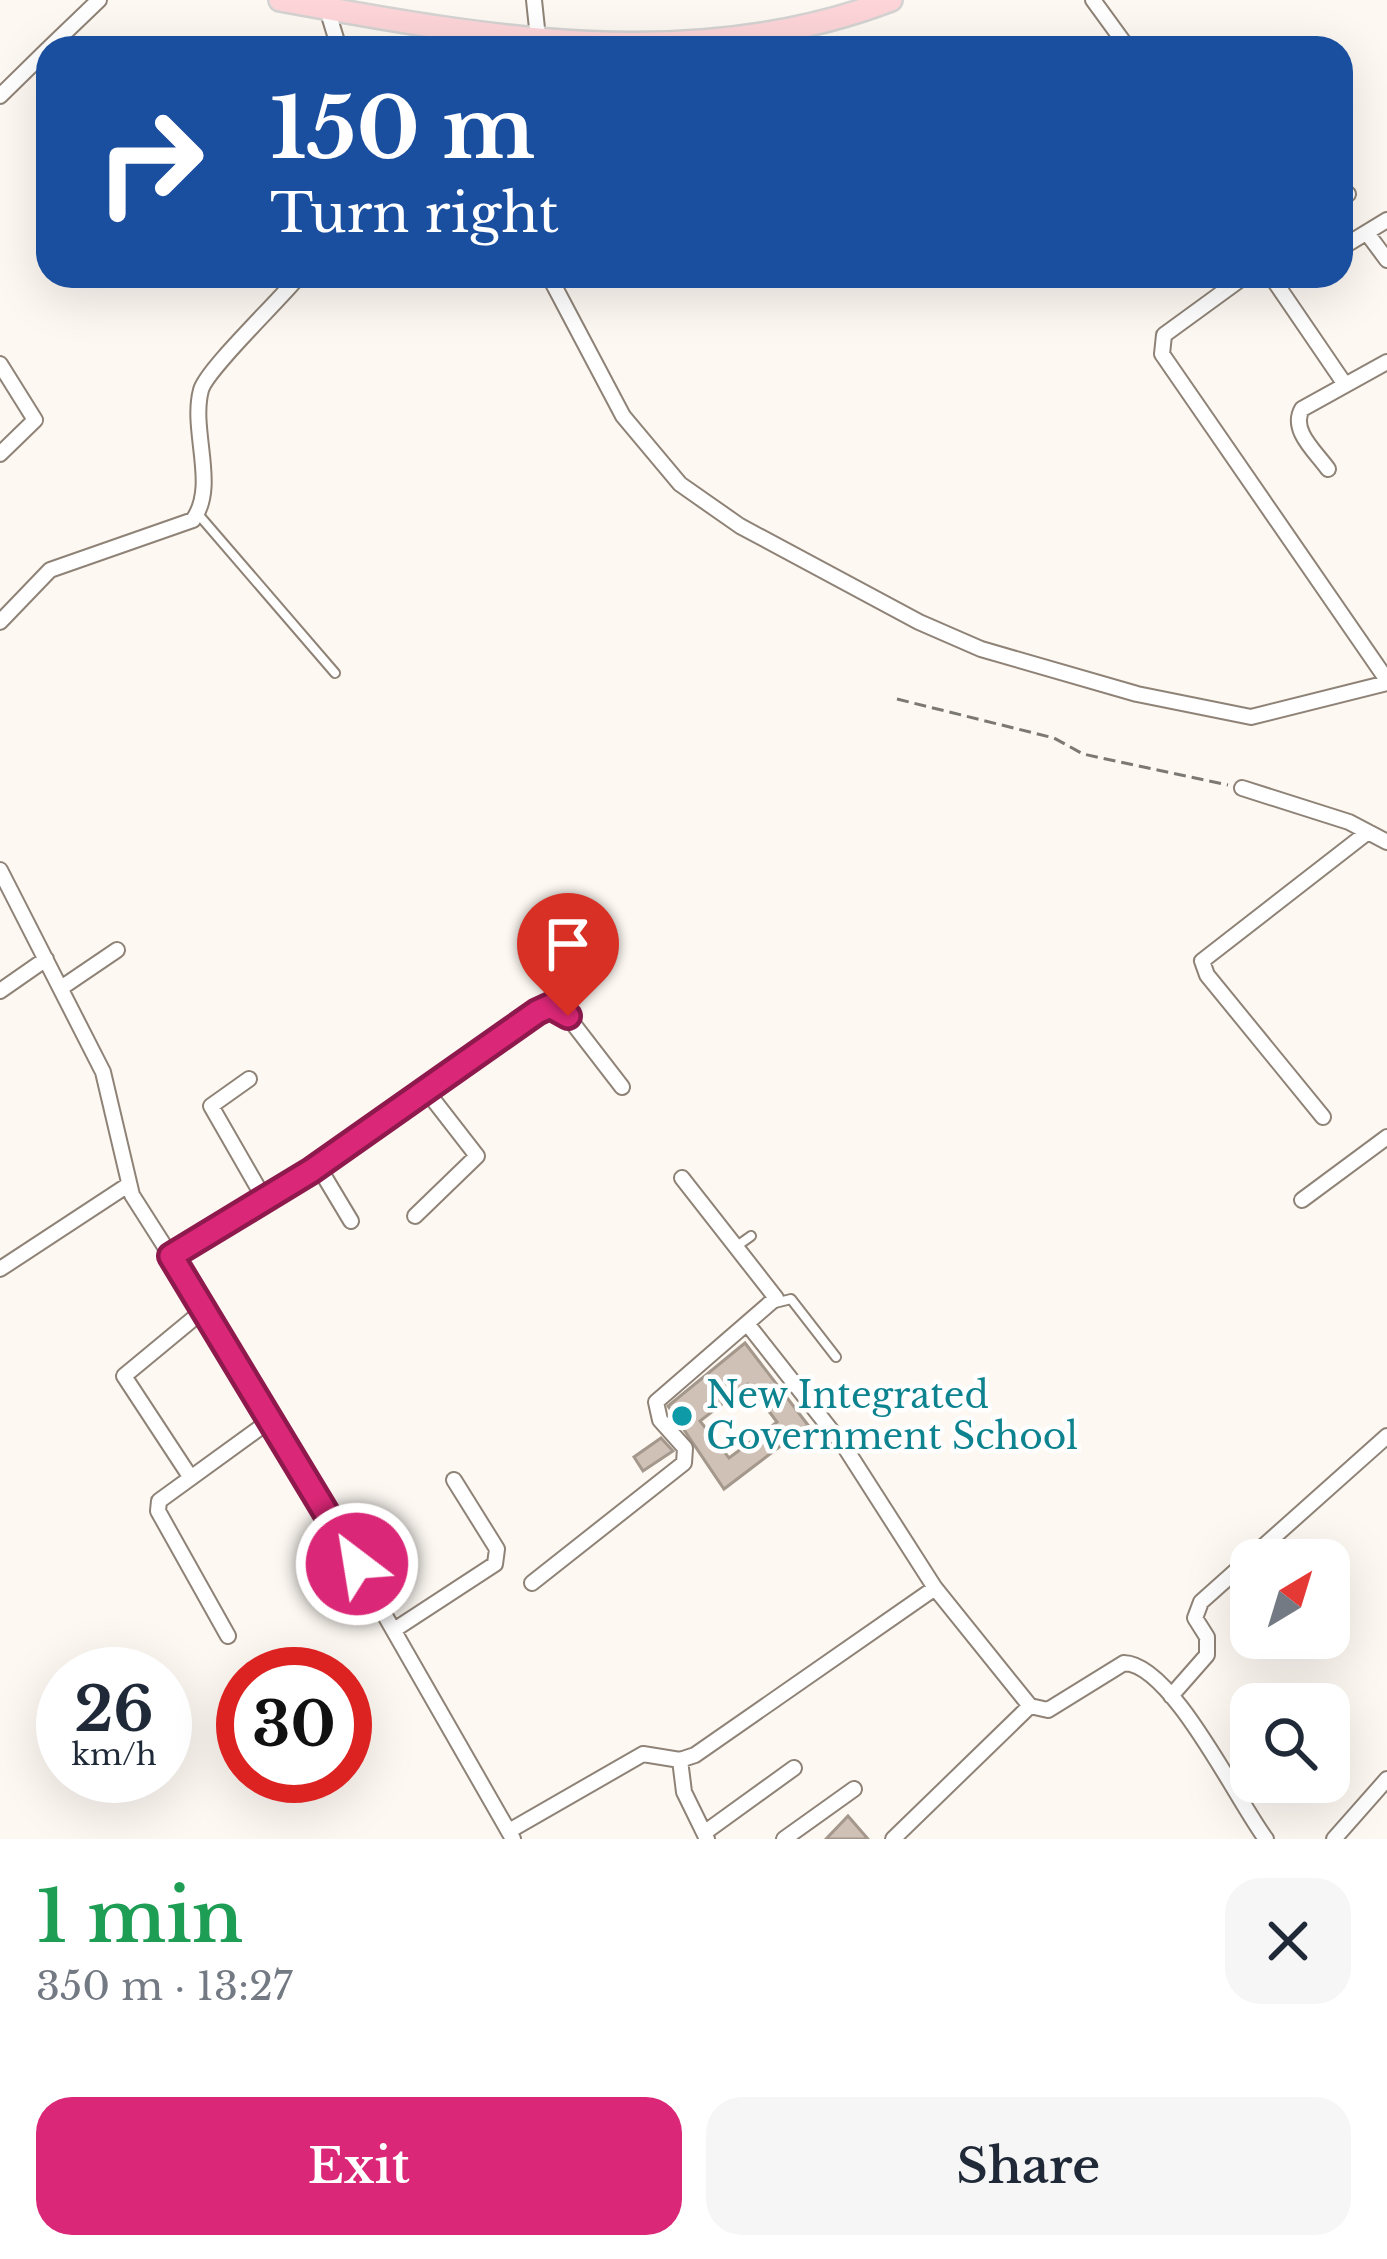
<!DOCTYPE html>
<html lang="en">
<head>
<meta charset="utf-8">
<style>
	:root { --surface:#fff; --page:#f6f6f7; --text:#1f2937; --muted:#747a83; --accent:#db2777 }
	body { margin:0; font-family:"Libre Baskerville",serif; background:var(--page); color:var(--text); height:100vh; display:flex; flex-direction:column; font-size:45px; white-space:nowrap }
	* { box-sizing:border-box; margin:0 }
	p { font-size:39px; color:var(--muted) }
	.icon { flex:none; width:66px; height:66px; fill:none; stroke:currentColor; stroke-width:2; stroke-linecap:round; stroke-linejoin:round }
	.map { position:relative; height:1839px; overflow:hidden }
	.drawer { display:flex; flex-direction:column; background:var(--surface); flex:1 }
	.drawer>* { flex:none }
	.hud { position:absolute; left:36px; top:36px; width:1317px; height:252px; border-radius:36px; box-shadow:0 12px 48px #0002; background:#1a4fa0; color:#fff; overflow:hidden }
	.needle { width:78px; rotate:38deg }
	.tools { position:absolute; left:1230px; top:1539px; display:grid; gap:24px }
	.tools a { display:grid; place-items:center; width:120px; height:120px; border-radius:24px; background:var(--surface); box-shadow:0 12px 48px #0002; font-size:60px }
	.speed { position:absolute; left:36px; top:1647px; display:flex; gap:24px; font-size:60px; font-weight:700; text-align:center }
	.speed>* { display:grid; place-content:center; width:156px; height:156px; border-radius:50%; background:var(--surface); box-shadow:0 12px 48px #0002; line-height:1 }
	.speed small { font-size:30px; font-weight:400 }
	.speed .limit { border:18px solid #d22; background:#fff; color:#111 }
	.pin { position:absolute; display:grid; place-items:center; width:102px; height:102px; color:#fff; margin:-123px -51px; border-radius:50% 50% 50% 0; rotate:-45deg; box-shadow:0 0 12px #0007 }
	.pin .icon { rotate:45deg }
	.me { position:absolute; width:132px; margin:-66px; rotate:329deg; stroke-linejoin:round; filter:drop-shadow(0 0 9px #0008) }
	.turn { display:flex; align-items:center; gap:42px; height:252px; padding:0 36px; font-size:54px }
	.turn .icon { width:156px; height:156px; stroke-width:2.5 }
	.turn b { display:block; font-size:84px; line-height:102px }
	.round { display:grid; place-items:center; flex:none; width:126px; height:126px; border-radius:36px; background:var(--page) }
	.summary { display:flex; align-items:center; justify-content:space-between; height:204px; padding:0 36px }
	h1 { font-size:72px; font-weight:600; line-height:90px; color:#1e9e55 }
	.primary-button { display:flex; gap:24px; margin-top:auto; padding:24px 36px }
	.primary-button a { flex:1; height:138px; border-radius:36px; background:var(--accent); color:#fff; font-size:48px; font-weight:600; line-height:138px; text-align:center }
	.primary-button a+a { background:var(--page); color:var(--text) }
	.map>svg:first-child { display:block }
	.building { fill:#cfc1b5; stroke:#a4978b; stroke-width:3; fill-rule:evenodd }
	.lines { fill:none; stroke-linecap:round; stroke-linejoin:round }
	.lane-casing { stroke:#8f8377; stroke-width:12 }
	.street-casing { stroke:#8f8377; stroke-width:18 }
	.primary-casing { stroke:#d4d3d2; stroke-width:26 }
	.path { stroke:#7c7873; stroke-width:3; stroke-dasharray:12 6; stroke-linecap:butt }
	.lane { stroke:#fff; stroke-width:8 }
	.street { stroke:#fff; stroke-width:14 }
	.primary { stroke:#fdd5d9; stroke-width:21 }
	.route-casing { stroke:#8e194d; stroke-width:30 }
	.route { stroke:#db2777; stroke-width:21 }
	.culture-dot { fill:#0f9aa8; stroke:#fff; stroke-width:4.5 }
	.labels { text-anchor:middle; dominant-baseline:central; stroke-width:9; stroke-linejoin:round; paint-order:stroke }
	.culture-label { font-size:36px; fill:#0d838f; stroke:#fff; text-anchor:start }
</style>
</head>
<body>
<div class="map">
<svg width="1387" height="1839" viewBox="0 0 1387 1839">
	<rect width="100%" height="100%" fill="#fdf8f2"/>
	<path class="building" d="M745 1343 808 1425 724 1489 668 1406ZM748 1384 777 1422 729 1458 700 1421Z
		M661 1438 673 1451 643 1471 634 1457Z
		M848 1816 868 1839H826Z"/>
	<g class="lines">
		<defs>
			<path id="lane" d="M198 514 335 673
				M737 1246 751 1236
				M775 1303 791 1299 836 1357"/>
			<path id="street" d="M534 0 538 38
				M1093 0 1128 48
				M327 9 339 48
				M49 48 99 0
				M0 96 48 49
				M1341 199 1348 194
				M1367 233 1387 260
				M1341 248 1387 220
				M549 276 623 416 680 484 740 526 919 622 981 649 1137 694 1251 717 1387 683
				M1245 276 1164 335 1162 354 1387 680
				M1271 276 1344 383
				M0 364 35 420 0 454
				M1328 469C1315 451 1290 430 1302 409L1387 362
				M0 622 50 570 193 520C218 485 190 431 201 390 206 370 280 300 299 276
				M1242 788 1349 822 1387 842
				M0 870 103 1072 132 1195 253 1385 513 1839
				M61 988 117 950
				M0 991 46 959
				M249 1079 211 1106 265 1200
				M1323 1117 1207 975 1202 961 1368 832
				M318 1166 351 1221
				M1302 1200 1387 1137
				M415 1216 477 1156 425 1089
				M171 1256 311 1171 550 1007 568 1017 622 1087
				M0 1269 128 1185
				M749 1326 846 1449 935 1588 1030 1706 1048 1710 1124 1663C1172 1664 1237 1801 1266 1839
				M189 1475 124 1376 205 1309
				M532 1583 684 1463 685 1448 660 1420 656 1402 776 1298 682 1178
				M394 1630 495 1564 497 1549 454 1480
				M228 1636 158 1511 159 1501 272 1419
				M1171 1696 1207 1655V1637L1195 1618 1201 1602 1387 1436
				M680 1760 684 1792 707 1839
				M509 1831 643 1754 680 1760 695 1755 935 1588
				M704 1833 794 1768
				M784 1839 854 1789
				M893 1839 1030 1706
				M1334 1839 1387 1779"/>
			<path id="primary" d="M280 0C483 37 693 76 891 0"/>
		</defs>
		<use href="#lane" class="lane-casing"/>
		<use href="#street" class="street-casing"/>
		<use href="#primary" class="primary-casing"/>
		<path class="path" d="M897 699 1054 738 1083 754 1228 785"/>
		<use href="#lane" class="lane"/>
		<use href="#street" class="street"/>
		<use href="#primary" class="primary"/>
	</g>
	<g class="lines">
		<defs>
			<path id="route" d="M357 1564 171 1256 311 1171 537 1012 550 1006 568 1016"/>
		</defs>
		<use href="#route" class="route-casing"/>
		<use href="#route" class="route"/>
	</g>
	<circle class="culture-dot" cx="682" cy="1416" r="12"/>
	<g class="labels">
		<g class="culture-label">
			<text x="706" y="1395">New Integrated<tspan x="706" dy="41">Government School</tspan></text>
		</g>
	</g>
</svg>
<div class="tools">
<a><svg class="needle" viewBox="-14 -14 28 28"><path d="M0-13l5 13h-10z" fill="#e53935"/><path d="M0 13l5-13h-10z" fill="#747a83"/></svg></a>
<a><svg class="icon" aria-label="search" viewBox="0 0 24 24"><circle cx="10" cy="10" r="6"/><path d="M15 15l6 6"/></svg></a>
</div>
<div class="speed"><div>26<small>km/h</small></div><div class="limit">30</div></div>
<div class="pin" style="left:568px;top:1016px;background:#d93025"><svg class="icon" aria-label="arrive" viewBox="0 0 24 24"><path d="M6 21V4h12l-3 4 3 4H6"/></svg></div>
<svg class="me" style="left:357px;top:1564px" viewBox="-20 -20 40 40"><circle r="17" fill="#db2777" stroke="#fff" stroke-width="3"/><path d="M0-11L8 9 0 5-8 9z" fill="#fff"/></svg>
<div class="hud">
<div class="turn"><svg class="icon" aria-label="right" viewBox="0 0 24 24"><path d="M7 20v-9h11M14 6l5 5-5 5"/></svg><div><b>150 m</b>Turn right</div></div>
</div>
</div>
<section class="drawer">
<div class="summary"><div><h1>1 min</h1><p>350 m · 13:27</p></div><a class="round"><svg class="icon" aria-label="close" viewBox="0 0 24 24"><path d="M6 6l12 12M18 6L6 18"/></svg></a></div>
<div class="primary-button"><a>Exit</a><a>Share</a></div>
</section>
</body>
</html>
